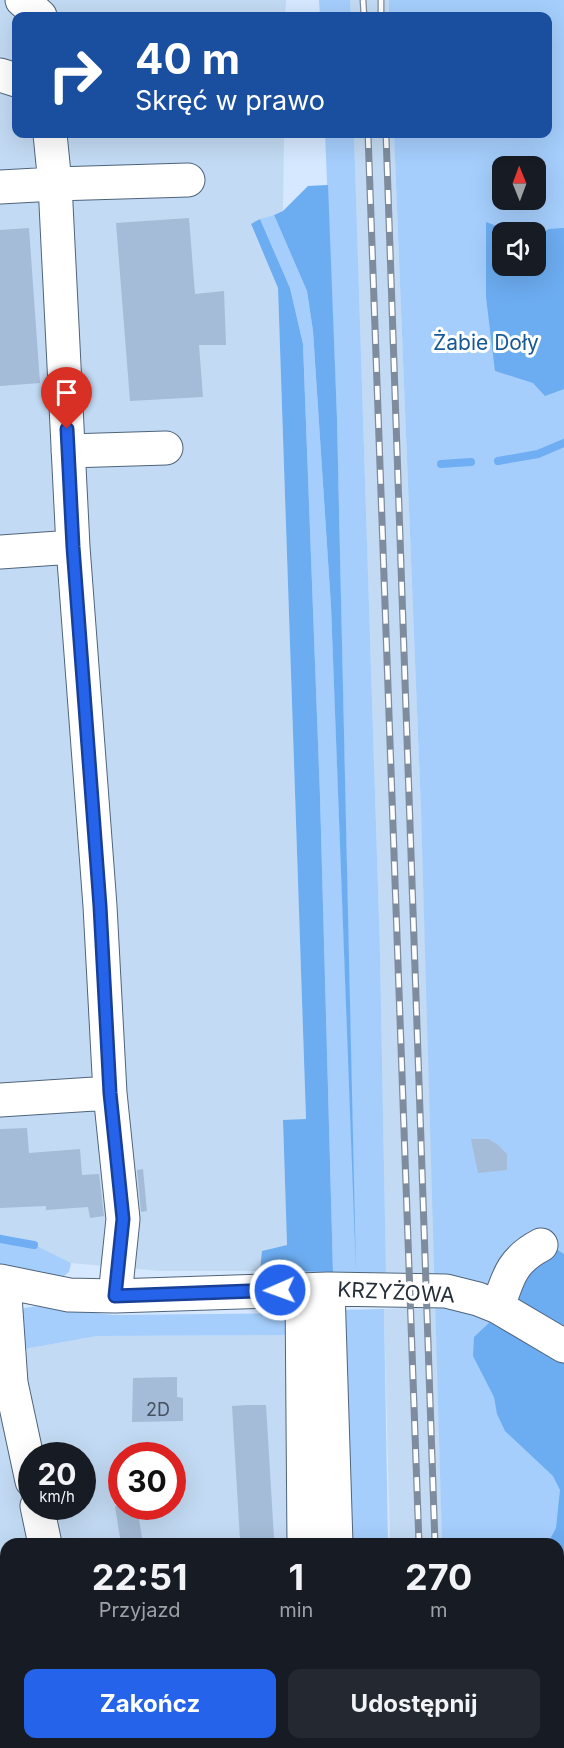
<!DOCTYPE html>
<html lang="pl">
<head>
<meta charset="utf-8">
<style>
	:root { --surface:#171b24; --page:#242831; --text:#f1f3f6; --muted:#9ea1a6; --accent:#2563eb }
	body { margin:0; font-family:Inter,sans-serif; background:var(--page); color:var(--text); height:100vh; display:flex; flex-direction:column; font-size:22px; white-space:nowrap }
	* { box-sizing:border-box; margin:0 }
	p { font-size:20px; color:var(--muted) }
	.icon { flex:none; width:33px; height:33px; fill:none; stroke:currentColor; stroke-width:2; stroke-linecap:round; stroke-linejoin:round }
	.map { position:relative; flex:1; overflow:hidden }
	.details { position:absolute; left:0px; top:1538px; width:564px; height:212px; display:flex; flex-direction:column; background:var(--surface); border-radius:18px 18px 0 0; box-shadow:0 6px 24px #0002 }
	.details>* { flex:none }
	.guide { position:absolute; left:12px; top:12px; width:540px; height:126px; border-radius:12px; box-shadow:0 6px 24px #0002; background:#1a4fa0; color:#fff; overflow:hidden }
	.needle { width:39px; rotate:359deg }
	.controls { position:absolute; left:492px; top:156px; display:grid; gap:12px }
	.controls a { display:grid; place-items:center; width:54px; height:54px; border-radius:12px; background:var(--surface); box-shadow:0 6px 24px #0002; font-size:30px }
	.speed { position:absolute; left:18px; top:1442px; display:flex; gap:12px; font-size:30px; font-weight:700; text-align:center }
	.speed>* { display:grid; place-content:center; width:78px; height:78px; border-radius:50%; background:var(--surface); box-shadow:0 6px 24px #0002; line-height:1 }
	.speed small { font-size:15px; font-weight:400 }
	.speed .limit { border:9px solid #d22; background:#fff; color:#111 }
	.pin { position:absolute; display:grid; place-items:center; width:51px; height:51px; color:#fff; margin:-62px -26px; border-radius:50% 50% 50% 0; rotate:-45deg; box-shadow:0 0 6px #0007 }
	.pin .icon { rotate:45deg }
	.me { position:absolute; width:66px; margin:-33px; rotate:268deg; stroke-linejoin:round; filter:drop-shadow(0 0 4px #0008) }
	.turn { display:flex; align-items:center; gap:21px; height:126px; padding:0 24px; font-size:27px }
	.turn .icon { width:78px; height:78px; stroke-width:2.5 }
	.turn b { display:block; font-size:42px; line-height:51px }
	.eta { display:flex; justify-content:space-evenly; align-items:center; height:102px; text-align:center }
	.eta b { font-size:36px; font-weight:700; line-height:42px }
	.button { display:flex; gap:12px; margin-top:auto; padding:12px 24px }
	.button a { flex:1; height:69px; border-radius:12px; background:var(--accent); color:#fff; font-size:24px; font-weight:700; line-height:69px; text-align:center }
	.button a+a { background:var(--page); color:var(--text) }
	.map>svg:first-child { display:block }
	.built { fill:#c2daf3; fill-rule:evenodd }
	.green { fill:#a5cefc; fill-rule:evenodd }
	.forest { fill:#6cacf0 }
	.lines { fill:none; stroke-linecap:round; stroke-linejoin:round }
	.stream { stroke:#6faef3; stroke-width:8 }
	.building { fill:#a4bcd7 }
	.minor-casing { stroke:#4f647c; stroke-width:35 }
	.minor { stroke:#fff; stroke-width:33 }
	.rail-casing { stroke:#7e8c9d; stroke-width:7 }
	.rail { stroke:#fff; stroke-width:4.5; stroke-dasharray:14; stroke-linecap:butt }
	.route-casing { stroke:#184099; stroke-width:15 }
	.route { stroke:#2563eb; stroke-width:10 }
	.labels { text-anchor:middle; dominant-baseline:central; stroke-width:6; stroke-linejoin:round; paint-order:stroke }
	.number-label { font-size:18px; fill:#455260 }
	.park-label { font-size:21px; fill:#175897; stroke:#fff }
	.street-label { font-size:21px; fill:#252f39; stroke:#fff }
</style>
</head>
<body>
<div class="map">
<svg width="564" height="1748" viewBox="0 0 564 1748">
	<rect width="100%" height="100%" fill="#d5e8ff"/>
	<path class="built" d="M0 0H286L285 16H16V134H284L283 211 251 225 278 288 306 1120 283 1121 287 1245 263 1251 260 1271H160L71 1263 25 1240 0 1234Z
		M350 0H389V16H351Z
		M354 134H394L421 811 436 1274 386 1273 380 950Z
		M436 1307 442 1543H390L384 1309Z
		M294 1335 296 1543 6 1544V1675H0V1353L97 1336ZM32 1455H82V1506H32ZM122 1455H172V1506H122Z"/>
	<path class="green" d="M319 0H350L351 16H320Z
		M389 0H564V1748H447V1743H558V1544L442 1543 421 811 394 134H548V16H389ZM502 166H536V200H502ZM502 232H536V266H502Z
		M325 134H354L380 950 386 1273 333 1272 320 796 303 344 290 288 260 219 274 215 307 291 313 331 331 606 354 1204 337 418Z
		M0 1234 25 1240 71 1263 69 1272 60 1279 0 1271Z
		M38 1306 113 1315 293 1313 294 1335 97 1336 24 1349 21 1316 24 1308Z
		M384 1309 388 1543H345L338 1310Z"/>
	<path class="forest" d="M328 185 337 418 356 1272 331 606 313 331 307 291 274 215 283 211 308 186Z
		M260 219 290 288 303 344 320 796 333 1272 260 1271 262 1251 287 1245 283 1120 306 1119 278 288 251 224Z
		M486 222 513 232H502V266H536V236L549 229 564 228V389L545 396 533 383 495 371 486 297Z
		M556 1249 564 1254V1331L516 1301 515 1276Z
		M490 1322 564 1362V1619L558 1637V1544L548 1543 556 1528 560 1490 553 1476 505 1431 497 1414 494 1397 473 1356 474 1337Z
		M0 1675H6V1743H348V1748H0Z"/>
	<g class="lines">
		<path class="stream" d="M498 461 538 454 564 443
			M441 464 471 462
			M0 1239 34 1245"/>
	</g>
	<path class="building" d="M189 218 195 294 224 291 226 345H199L203 397 130 401 116 223Z
		M29 228 40 383 0 386V230Z
		M27 1128 29 1153 80 1149 82 1175 99 1174 104 1216 90 1218 88 1207 46 1210V1206L0 1208V1129Z
		M471 1139H489L498 1145 507 1154V1170L478 1173Z
		M143 1169 147 1211 141 1212 137 1170Z
		M177 1377V1397L183 1398V1421L132 1422 133 1378Z
		M248 1405H266L274 1538 240 1539 232 1406Z
		M115 1506H137L143 1544H121Z"/>
	<g class="lines">
		<defs>
			<path id="minor" d="M22 0 40 16
				M0 75 16 80
				M50 134 55 184 188 180
				M0 187 55 184 73 547 100 906 110 1093 0 1100
				M68 451 166 448
				M0 552 73 547
				M110 1093 123 1219 115 1296
				M0 1281 69 1295 115 1296 328 1289 446 1291 478 1299 498 1307 564 1346
				M4 1282 11 1383 32 1481
				M328 1289 336 1544
				M302 1290 304 1544
				M498 1307C508 1277 512 1260 541 1245
				M37 1506 45 1544"/>
		</defs>
		<use href="#minor" class="minor-casing"/>
		<use href="#minor" class="minor"/>
		<defs>
			<path id="rail" d="M363 0 364 16
				M381 0V16
				M368 134 419 1544
				M386 134 435 1544
				M422 1743V1748
				M438 1743V1748"/>
		</defs>
		<use href="#rail" class="rail-casing"/>
		<use href="#rail" class="rail"/>
	</g>
	<g class="lines">
		<defs>
			<path id="route" d="M67 429 73 547 100 906 110 1093 123 1219 115 1296 280 1290"/>
		</defs>
		<use href="#route" class="route-casing"/>
		<use href="#route" class="route"/>
	</g>
	<g class="labels">
		<g class="number-label">
			<text x="158" y="1409">2D</text>
		</g>
		<g class="park-label">
			<text x="486" y="342">Żabie Doły</text>
		</g>
		<g class="street-label">
			<text transform="translate(396 1292) rotate(3)">KRZYŻOWA</text>
		</g>
	</g>
</svg>
<div class="controls">
<a><svg class="needle" viewBox="-14 -14 28 28"><path d="M0-13l5 13h-10z" fill="#e53935"/><path d="M0 13l5-13h-10z" fill="#9ea1a6"/></svg></a>
<a><svg class="icon" aria-label="sound" viewBox="0 0 24 24"><path d="M4 9h4l5-4v14l-5-4H4zM17 9q2 3 0 6"/></svg></a>
</div>
<div class="speed"><div>20<small>km/h</small></div><div class="limit">30</div></div>
<div class="pin" style="left:67px;top:429px;background:#d93025"><svg class="icon" aria-label="arrive" viewBox="0 0 24 24"><path d="M6 21V4h12l-3 4 3 4H6"/></svg></div>
<svg class="me" style="left:280px;top:1290px" viewBox="-20 -20 40 40"><circle r="17" fill="#2563eb" stroke="#fff" stroke-width="3"/><path d="M0-11L8 9 0 5-8 9z" fill="#fff"/></svg>
<div class="guide">
<div class="turn"><svg class="icon" aria-label="right" viewBox="0 0 24 24"><path d="M7 20v-9h11M14 6l5 5-5 5"/></svg><div><b>40 m</b>Skręć w prawo</div></div>
</div>
<section class="details">
<div class="eta">
<div><b>22:51</b><p>Przyjazd</p></div>
<div><b>1</b><p>min</p></div>
<div><b>270</b><p>m</p></div>
</div>
<div class="button"><a>Zakończ</a><a>Udostępnij</a></div>
</section>
</div>
</body>
</html>
